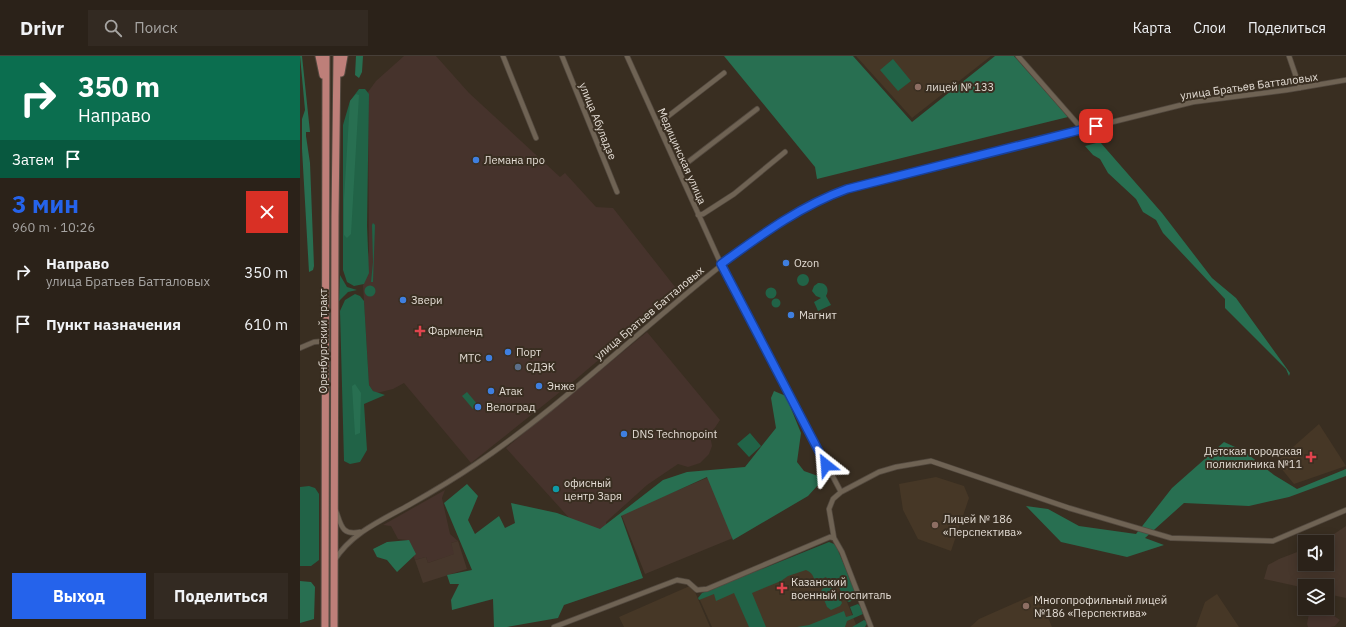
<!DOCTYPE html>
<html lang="ru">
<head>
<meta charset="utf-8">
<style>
	:root { --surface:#2b2219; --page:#332a22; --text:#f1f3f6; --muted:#a6a4a2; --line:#473f38; --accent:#2563eb }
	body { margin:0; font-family:"IBM Plex Sans",sans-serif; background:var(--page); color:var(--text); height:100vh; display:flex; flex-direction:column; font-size:15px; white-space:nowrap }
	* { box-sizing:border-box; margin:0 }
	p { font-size:13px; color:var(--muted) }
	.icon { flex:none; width:22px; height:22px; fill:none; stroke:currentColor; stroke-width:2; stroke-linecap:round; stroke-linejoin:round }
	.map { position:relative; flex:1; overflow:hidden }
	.panel { display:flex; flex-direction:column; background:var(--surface); width:300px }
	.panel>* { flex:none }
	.top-card { background:#0b6e4f; color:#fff; overflow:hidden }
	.controls { position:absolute; left:998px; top:479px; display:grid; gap:8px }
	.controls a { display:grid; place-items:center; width:36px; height:36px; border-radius:0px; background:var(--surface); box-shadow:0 2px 10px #0003,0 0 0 1px var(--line); font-size:20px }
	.pin { position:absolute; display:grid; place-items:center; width:34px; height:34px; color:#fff; margin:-17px; border-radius:8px; box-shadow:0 2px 6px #0006 }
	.me { position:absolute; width:44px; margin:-22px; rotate:332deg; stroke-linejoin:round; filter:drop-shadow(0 0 3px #0008) }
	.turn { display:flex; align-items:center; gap:14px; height:84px; padding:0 12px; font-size:18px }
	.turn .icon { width:52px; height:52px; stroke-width:2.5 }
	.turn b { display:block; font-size:28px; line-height:34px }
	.then { display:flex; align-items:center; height:38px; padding:0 12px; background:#0003; gap:8px; font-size:15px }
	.round { display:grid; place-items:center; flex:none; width:42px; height:42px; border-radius:0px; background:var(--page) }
	.headline { display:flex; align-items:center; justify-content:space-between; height:68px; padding:0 12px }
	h1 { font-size:24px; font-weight:700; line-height:30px; color:var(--accent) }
	.cta { display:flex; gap:8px; margin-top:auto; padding:8px 12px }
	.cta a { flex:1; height:46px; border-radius:0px; background:var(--accent); color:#fff; font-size:16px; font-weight:700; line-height:46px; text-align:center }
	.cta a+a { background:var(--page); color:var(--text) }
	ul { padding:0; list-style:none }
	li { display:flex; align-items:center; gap:12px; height:52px; padding:0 12px }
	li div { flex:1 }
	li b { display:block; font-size:15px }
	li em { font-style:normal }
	header { display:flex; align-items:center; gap:24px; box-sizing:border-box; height:56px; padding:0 20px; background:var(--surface); border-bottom:1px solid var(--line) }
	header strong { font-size:19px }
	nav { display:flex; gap:22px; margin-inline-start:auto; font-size:14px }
	.search { width:280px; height:36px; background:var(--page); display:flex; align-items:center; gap:10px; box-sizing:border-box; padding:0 14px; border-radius:0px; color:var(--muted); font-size:15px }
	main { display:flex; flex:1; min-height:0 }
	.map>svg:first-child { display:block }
	.commercial { fill:#46332c }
	.industrial { fill:#47372c }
	.built { fill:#463726 }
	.green { fill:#216347 }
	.forest { fill:#286f51 }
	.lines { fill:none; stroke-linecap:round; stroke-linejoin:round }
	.minor-casing { stroke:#53493f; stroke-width:6 }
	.primary-casing { stroke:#53493f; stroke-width:9 }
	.minor { stroke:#6f6354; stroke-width:4.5 }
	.primary { stroke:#be7f79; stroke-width:7 }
	.route-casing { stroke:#184099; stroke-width:10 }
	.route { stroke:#2563eb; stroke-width:7 }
	.education-dot { fill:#8d6e63; stroke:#392e21; stroke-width:1.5 }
	.shop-dot { fill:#3f7fe0; stroke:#392e21; stroke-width:1.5 }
	.health-dot { fill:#e0444e; stroke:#392e21; stroke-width:1.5 }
	.service-dot { fill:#5c6f8a; stroke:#392e21; stroke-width:1.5 }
	.culture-dot { fill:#0f9aa8; stroke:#392e21; stroke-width:1.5 }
	.labels { text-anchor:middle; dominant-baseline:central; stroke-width:4; stroke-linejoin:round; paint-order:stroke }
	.street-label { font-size:11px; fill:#e3dcd4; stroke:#392e21 }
	.poi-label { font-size:11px; fill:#e3dcd4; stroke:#392e21; text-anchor:start }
</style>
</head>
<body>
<header>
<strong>Drivr</strong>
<div class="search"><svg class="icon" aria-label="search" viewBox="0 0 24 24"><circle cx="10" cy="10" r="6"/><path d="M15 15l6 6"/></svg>Поиск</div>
<nav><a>Карта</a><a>Слои</a><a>Поделиться</a></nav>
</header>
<main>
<section class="panel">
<div class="top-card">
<div class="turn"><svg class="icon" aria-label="right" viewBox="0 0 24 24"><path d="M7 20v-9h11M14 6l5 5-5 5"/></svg><div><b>350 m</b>Направо</div></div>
<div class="then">Затем<svg class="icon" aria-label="arrive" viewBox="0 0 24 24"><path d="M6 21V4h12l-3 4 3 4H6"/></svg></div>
</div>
<div class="headline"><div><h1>3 мин</h1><p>960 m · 10:26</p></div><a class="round" style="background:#d93025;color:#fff"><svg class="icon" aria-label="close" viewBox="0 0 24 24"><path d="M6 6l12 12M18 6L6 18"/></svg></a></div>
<ul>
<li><svg class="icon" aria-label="right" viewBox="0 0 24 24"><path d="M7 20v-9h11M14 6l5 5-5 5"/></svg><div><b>Направо</b><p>улица Братьев Батталовых</p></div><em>350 m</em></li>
<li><svg class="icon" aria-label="arrive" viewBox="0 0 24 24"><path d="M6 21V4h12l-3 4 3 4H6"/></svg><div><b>Пункт назначения</b></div><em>610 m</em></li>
</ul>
<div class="cta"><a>Выход</a><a>Поделиться</a></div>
</section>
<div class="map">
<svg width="1046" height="571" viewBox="0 0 1046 571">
	<rect width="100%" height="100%" fill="#392e21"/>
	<path class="commercial" d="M104 0H136L169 37 260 121 265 117 296 151 313 152 379 236 275 324 171 407 104 327 93 333 77 337 73 335 69 329 63 229 64 228 69 194 68 36 76 25Z
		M347 276 420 364 410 379 412 390 409 398 400 407 388 411 378 408 347 429 306 466 307 472 290 485 206 392Z
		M145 434 142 442 150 478 158 485 151 487 155 498 128 507 126 501 115 504 107 484 98 483 91 470 83 469Z
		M1010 552H1022L1040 564 1035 570 1030 571H1008L1007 568Z"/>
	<path class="industrial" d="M409 421 433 482 345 518 321 458Z
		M1046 470V542L1027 538V530H1005V532L964 523 968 509 979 503 1005 493V508H1027V486H1022Z
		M158 485 167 513 123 527 115 504 126 501 128 507 154 498 151 487Z"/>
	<path class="built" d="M556 0H691L612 62Z
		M1019 368 1046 410 994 428 976 406Z
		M636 421 664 430 669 442 651 495 618 483 603 454 599 428Z
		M528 498 557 571H412L399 542Z
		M392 529 410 571H324L319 561Z
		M738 537 752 571H670L679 563Z
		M917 538 939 571H896L905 546Z"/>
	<path class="green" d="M593 3 611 25 598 35 580 14Z
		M59 33H65L69 38 67 170 69 217 64 228 54 230 47 226 43 214V69L50 45Z
		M73 167 75 169 73 226H71L73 206 72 169Z
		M497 224a6 6 0 1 1 12 0a6 6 0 1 1-12 0Z
		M40 219 47 231 57 234 48 236 39 245Z
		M518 227C526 226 530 233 526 240L531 249 518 255 514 246 521 242 516 240 512 235 514 230Z
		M64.5 235a5.5 5.5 0 1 1 11 0a5.5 5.5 0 1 1-11 0Z
		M465.5 237a5.5 5.5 0 1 1 11 0a5.5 5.5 0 1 1-11 0Z
		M55 238 60 240 64 245 69 329 73 335 85 339 64 348 67 394 60 406 50 408 44 405 40 255 45 244Z
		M471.5 247a4.5 4.5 0 1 1 9 0a4.5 4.5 0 1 1-9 0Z
		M167 336 178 349 173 353 162 340Z
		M450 377 461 390 449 401 437 388Z
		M9 430 15 432 19 438V504L11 510H0V431Z
		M529 486 534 488 537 492 557 540 556 543 549 546 545 544 537 527 529 526 526 521 519 524 520 530C513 526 515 517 506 514L488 520 481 525 452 537 466 571H449L434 537 416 545 414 538 399 544 398 542 402 537Z
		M533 528 542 547 540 550 531 554 527 551 521 536 522 533Z
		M558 548 561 551 563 558 547 565 545 571H497L509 569 544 555 546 561 553 559 550 551Z
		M564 564 568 566 565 571H552Z"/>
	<path class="forest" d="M0 0H2L10 76H6V80L10 107 14 210 13 214 9 216 2 93V63L5 54Z
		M56 0H63L62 16 59 22 55 19Z
		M424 0H553L612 66 695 0H714L768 61 517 123 515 111Z
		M56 38 59 39 51 178 47 182 44 179V143L50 45Z
		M800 86 862 157 912 222 936 242 990 317 989 320 986 313 925 252V243L863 177 856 164 843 156 836 143 808 117 800 103 793 99 785 90Z
		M55 328 61 337 60 377 55 379 52 330Z
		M474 335 486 340 501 377 497 406 504 415 518 420 519 424 518 429 508 440 433 484 407 421 321 460 343 522 264 549 258 562 207 571H194L193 543 152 554 151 544 159 528H150L147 519 172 514 144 447 167 428 178 440 168 464 175 478 199 460 205 472 215 467 211 447 257 457 300 473 363 424 387 416 445 411 476 372 471 342Z
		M924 386 944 395 974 419 997 433 1046 413V420L989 441 949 450 884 447 845 482 864 489 827 501 761 486 726 450 748 453 779 470 836 478 872 432Z
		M109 484 116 498 97 516 87 504 77 501 73 493 87 486Z
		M0 525 11 526 15 531 14 563 0 567Z"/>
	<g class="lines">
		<defs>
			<path id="minor" d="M203 0 236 82
				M262 0 317 136
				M327 0 425 217 541 436
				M718 0 782 73
				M989 0 1000 32
				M358 68 424 17
				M379 113 457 53
				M398 159 403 158 434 138 485 96
				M0 292 14 286 26 285
				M36 455C41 469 42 480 60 476
				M34 505C51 477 82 464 109 449 132 436 154 423 176 408 243 363 304 307 366 255 427 203 482 157 558 129L893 46 987 34 1046 24
				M254 571 377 524 388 526 397 534 407 533 530 481 534 482
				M571 571 542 496 534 482 529 453 533 443 541 436 579 416 596 411 631 405 769 452 871 482 973 485 1046 454"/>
			<path id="primary" d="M19 0 23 19
				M41 17 44 0
				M25 571 26 0
				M34 571 35 161 37 0"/>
		</defs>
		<use href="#minor" class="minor-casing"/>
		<use href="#primary" class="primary-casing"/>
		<use href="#minor" class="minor"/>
		<use href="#primary" class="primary"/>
	</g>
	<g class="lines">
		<defs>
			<path id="route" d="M526 409 421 208C461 179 500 150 547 133L796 70"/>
		</defs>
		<use href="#route" class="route-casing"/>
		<use href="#route" class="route"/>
	</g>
	<g class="education-dot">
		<circle cx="618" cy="31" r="4"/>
		<circle cx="635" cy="469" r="4"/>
		<circle cx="726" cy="550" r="4"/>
	</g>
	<g class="shop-dot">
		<circle cx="176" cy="104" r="4"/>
		<circle cx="486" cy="207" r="4"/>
		<circle cx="103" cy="244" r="4"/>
		<circle cx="491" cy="259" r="4"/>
		<circle cx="208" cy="296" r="4"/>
		<circle cx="189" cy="302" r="4"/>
		<circle cx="239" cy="330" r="4"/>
		<circle cx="191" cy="335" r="4"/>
		<circle cx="178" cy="351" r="4"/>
		<circle cx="324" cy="378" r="4"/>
	</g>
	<g class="health-dot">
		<path d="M118 269h4v4h4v4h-4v4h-4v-4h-4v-4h4z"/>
		<path d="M1009 395h4v4h4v4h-4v4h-4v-4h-4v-4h4z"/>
		<path d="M480 526h4v4h4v4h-4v4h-4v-4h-4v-4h4z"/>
	</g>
	<circle class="service-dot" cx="218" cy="311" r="4"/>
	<circle class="culture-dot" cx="256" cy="433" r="4"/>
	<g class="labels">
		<g class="street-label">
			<text transform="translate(949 30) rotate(-8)">улица Братьев Батталовых</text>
			<text transform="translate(298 65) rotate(68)">улица Абуладзе</text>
			<text transform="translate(382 100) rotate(66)">Медицинская улица</text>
			<text transform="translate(349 257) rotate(-40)">улица Братьев Батталовых</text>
			<text transform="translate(23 285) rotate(-90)">Оренбургский тракт</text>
		</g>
		<g class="poi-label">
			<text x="626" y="31">лицей № 133</text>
			<text x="184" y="104">Лемана про</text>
			<text x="494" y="207">Ozon</text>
			<text x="111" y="244">Звери</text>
			<text x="499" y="259">Магнит</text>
			<text x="128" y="275">Фармленд</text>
			<text x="216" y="296">Порт</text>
			<text x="181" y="302" text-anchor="end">МТС</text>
			<text x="226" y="311">СДЭК</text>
			<text x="247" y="330">Энже</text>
			<text x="199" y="335">Атак</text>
			<text x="186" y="351">Велоград</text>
			<text x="332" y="378">DNS Technopoint</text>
			<text x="1002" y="395" text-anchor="end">Детская городская<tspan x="1002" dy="13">поликлиника №11</tspan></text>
			<text x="264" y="427">офисный<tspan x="264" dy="13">центр Заря</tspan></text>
			<text x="643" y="463">Лицей № 186<tspan x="643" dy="13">«Перспектива»</tspan></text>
			<text x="491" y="526">Казанский<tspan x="491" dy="13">военный госпиталь</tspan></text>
			<text x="734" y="544">Многопрофильный лицей<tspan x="734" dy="13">№186 «Перспектива»</tspan></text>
		</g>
	</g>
</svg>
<div class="controls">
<a><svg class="icon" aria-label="sound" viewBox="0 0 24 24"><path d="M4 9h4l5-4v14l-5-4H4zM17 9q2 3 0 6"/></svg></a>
<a><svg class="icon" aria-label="layers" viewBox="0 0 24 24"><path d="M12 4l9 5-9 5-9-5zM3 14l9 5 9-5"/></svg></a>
</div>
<div class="pin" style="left:796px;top:70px;background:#d93025"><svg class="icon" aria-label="arrive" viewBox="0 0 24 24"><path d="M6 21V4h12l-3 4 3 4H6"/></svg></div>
<svg class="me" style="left:526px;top:409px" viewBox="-20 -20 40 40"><path d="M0-17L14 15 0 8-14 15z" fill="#2563eb" stroke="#fff" stroke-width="4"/></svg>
</div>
</main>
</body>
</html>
